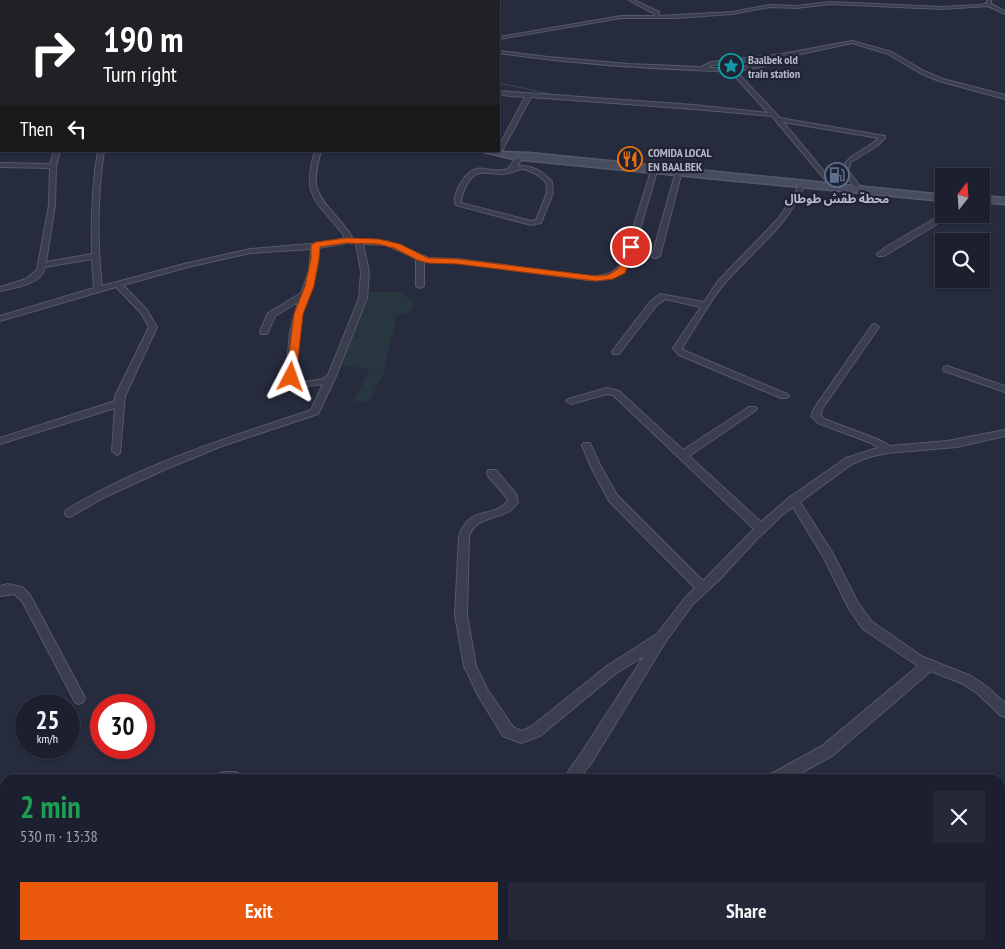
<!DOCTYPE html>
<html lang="en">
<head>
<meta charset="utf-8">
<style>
	:root { --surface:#1c202e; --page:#252836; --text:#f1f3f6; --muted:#a0a3aa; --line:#3a3e4a; --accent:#ea580c }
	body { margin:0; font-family:"PT Sans Narrow","Noto Sans Arabic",sans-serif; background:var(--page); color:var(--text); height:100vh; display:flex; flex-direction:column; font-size:19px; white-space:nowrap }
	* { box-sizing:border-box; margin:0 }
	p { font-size:16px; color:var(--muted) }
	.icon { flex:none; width:28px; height:28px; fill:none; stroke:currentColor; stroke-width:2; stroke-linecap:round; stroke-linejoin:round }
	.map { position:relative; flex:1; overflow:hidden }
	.drawer { position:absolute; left:0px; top:774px; width:1005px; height:176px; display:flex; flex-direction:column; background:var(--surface); border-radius:15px 15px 0 0; box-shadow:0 1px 4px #0004,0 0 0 1px var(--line) }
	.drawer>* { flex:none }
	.guide { position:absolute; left:0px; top:0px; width:500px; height:152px; box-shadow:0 1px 4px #0004,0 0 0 1px var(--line); background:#202124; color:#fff; overflow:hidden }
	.needle { width:32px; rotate:17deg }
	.buttons { position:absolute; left:935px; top:168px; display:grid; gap:10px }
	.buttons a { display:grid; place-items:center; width:55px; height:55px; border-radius:0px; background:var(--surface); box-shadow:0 1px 4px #0004,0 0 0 1px var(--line); font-size:25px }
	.speed { position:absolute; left:15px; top:694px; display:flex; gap:10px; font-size:25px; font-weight:700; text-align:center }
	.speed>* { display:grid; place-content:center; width:65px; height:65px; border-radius:50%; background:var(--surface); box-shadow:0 1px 4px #0004,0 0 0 1px var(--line); line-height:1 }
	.speed small { font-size:12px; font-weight:400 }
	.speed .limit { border:8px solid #d22; background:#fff; color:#111 }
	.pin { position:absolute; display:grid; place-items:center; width:42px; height:42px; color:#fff; margin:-21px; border:2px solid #fff; border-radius:50%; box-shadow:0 1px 5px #0007 }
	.me { position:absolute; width:55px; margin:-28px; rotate:4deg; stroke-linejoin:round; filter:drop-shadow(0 0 4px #0008) }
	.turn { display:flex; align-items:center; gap:18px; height:105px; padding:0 20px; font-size:22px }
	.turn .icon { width:65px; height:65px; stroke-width:2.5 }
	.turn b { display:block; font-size:35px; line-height:42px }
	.then { display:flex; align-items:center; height:48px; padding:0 20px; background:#0003; gap:10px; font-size:19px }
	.round { display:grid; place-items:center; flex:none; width:52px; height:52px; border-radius:0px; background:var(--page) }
	.head { display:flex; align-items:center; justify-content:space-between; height:85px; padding:0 20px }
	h1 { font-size:30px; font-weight:800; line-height:38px; color:#1e9e55 }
	.cta { display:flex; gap:10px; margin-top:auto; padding:10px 20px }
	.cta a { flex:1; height:58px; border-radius:0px; background:var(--accent); color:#fff; font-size:20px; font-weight:800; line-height:58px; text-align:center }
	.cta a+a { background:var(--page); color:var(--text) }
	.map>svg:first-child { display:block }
	.green { fill:#28373f }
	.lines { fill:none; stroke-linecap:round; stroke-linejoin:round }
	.stream { stroke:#3c4565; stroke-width:1 }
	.minor-casing { stroke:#555969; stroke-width:2 }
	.secondary-casing { stroke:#555969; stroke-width:3 }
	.minor { fill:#3a3e4e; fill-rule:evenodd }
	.secondary { fill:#484c60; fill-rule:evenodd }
	.route { fill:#ea580c; stroke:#983908 }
	.labels { text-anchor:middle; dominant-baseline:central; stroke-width:4.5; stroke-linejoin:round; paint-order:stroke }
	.far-poi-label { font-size:12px; font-weight:bold; fill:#b6b9c9; stroke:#1f2333; text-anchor:start }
</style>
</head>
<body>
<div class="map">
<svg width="1005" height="949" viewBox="0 0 1005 949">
	<rect width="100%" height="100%" fill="#262b3e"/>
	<path class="green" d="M369 292H400L414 302 408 314H397L383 375 368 402 354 401 370 369 336 365Z"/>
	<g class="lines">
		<path class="stream" d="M499 83 555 95"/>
		<defs>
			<path id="minor" d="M55 0H73L74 1H57Z
				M171 0H175L176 1H172Z
				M327 0H331V1H327Z
				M629 0H634L659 12V16L732 12 770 5 796 6 830 2 942 7 981 5 987 3V0H991V4L1005 11V14L988 6 942 9 830 4 796 8 770 7 732 14 676 18H621L499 39V37L621 16H655V14Z
				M852 41 892 52 924 71 943 79 1005 95V99L939 81 920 73 888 54 852 43 782 58 712 65 708 68H732L765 64 763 67 736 71 780 118 885 136V138L877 146 851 162 848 170 859 185 856 190 854 191 851 189 853 185 842 170C848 153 866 151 879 138L783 122 836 186 837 187 834 189 832 188 772 116 694 109 531 97 503 149 499 151V146L525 97 499 95V91L694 105 768 113 731 72C653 68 576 65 499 53V51L548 57 629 64 701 67 711 62 782 54Z
				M0 84H1V88H0Z
				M54 151H60L56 166 55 205 46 262 92 254C91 220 92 186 98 151H104C97 196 97 241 102 286L184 264 250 249 321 243 341 239 344 237 343 234C316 200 301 197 315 151H321C312 182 313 191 335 215 341 222 347 229 352 237L347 243 319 248C318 274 307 295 301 319 297 337 296 355 294 373L306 382 323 379 328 375 359 298 361 272 356 243H350V239L387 241 429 258 458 259 588 276C604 276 615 275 623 260L652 168 655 166 658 168 631 260C620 280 609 281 588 280L458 263 424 261V286L420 288 416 286V258L386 245 363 244 369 272 367 298 336 376 318 414 222 446 166 469 105 497 70 517 66 516 65 513 66 510C142 464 227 438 311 410L323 384 301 387 286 374 290 332 298 302 275 316 267 334H261L260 332 268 313 301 293 309 271 311 249 250 253 188 267 123 285 147 310 157 327 125 396 120 453 117 455 112 451 115 408 0 444V438L115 401V396L149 327 141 313 116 287 0 321V316L94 288 92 259 45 267C43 284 14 288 0 291V287L26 279 37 270 49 205 50 168 0 167V163L50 164Z
				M519 155 522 157 518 166C532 165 543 171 552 182L553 193 541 223 531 225 456 205C453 199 456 193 459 186 477 155 486 176 508 169L517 156ZM525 169 536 174 546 182 547 193 536 220 531 221 461 203C461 196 464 190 467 184 477 167 486 174 502 174 511 174 516 169 525 169Z
				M679 169 682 171 660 256 656 258H653L652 256 676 171Z
				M800 182 805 183C790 225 752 251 724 284 708 303 696 327 682 348L685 351 787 394 789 396 787 398H781L679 355 673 348 701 307 665 299 656 306 619 354H613L612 352 613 350 650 302 660 294 704 302 718 281 778 219 795 194Z
				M944 213 950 214 934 226 884 256H878L877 254 886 247Z
				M875 324 879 327 822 409 821 415 824 419 877 439 890 446 947 441 1005 430V436L957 447 887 453 869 457 852 464 800 502 832 552 857 601 871 621 923 657 971 676 986 686 1005 703V717L1000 715 978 694 963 684 931 671 832 756 790 779H769L771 774 822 746 918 666 863 629 849 609 824 558 793 507 781 516 756 540 719 580 693 604 666 641 592 762 579 779H563L582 752 644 656 615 674 540 736 521 743 503 736 479 697 464 666 455 615 459 536C470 504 492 520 508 501L507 498 488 476 487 473 488 470H496L516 494 518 502C506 522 477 513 469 536L467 615 476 666 487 689 513 727 521 731 531 727 607 666 657 634 685 598 695 588 609 501 591 467 582 445 584 443H590L601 467 617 495 703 581 754 529 613 395 607 394 571 404 566 401 568 399 607 388 619 391 683 450 749 407H755L757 409 755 411 689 456 761 522 790 497 846 458 878 448 871 443 818 423 811 416 815 407 872 325Z
				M947 366 1005 386V392L944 371 943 369 944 367Z
				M8 584 22 587 30 595 83 694 85 698 83 702 79 704 75 702 22 601 14 594 0 596V586Z
				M224 772H235L240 774 242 779H217L219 774Z
				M5 864V879L0 881V866Z
				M265 945H285L283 949H263Z"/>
			<path id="secondary" d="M0 139H1V145H0Z
				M480 151 529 153 944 195V201L513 159Z
				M981 196 1005 198V204L981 202Z"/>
		</defs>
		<use href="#minor" class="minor-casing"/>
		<use href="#secondary" class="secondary-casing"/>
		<use href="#minor" class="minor"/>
		<use href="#secondary" class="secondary"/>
	</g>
	<path class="route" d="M346 238 378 239 400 244 428 258 458 259 596 276 608 275 618 269 628 245 636 247 625 273 613 279 596 281 458 264 428 263 417 260 394 248 378 244 346 243 320 247 319 259 314 286 303 314 296 377 295 379H287L286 377 294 314 305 286 311 259V245L316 242Z"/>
	<defs>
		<symbol id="sight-ring" viewBox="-11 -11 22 22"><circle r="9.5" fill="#1f2333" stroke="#0f9aa8" stroke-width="1.5"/><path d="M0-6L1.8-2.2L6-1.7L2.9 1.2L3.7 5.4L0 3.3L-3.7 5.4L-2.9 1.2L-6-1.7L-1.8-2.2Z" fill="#0f9aa8"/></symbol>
		<symbol id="restaurant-ring" viewBox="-11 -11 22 22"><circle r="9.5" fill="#1f2333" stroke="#e8710a" stroke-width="1.5"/><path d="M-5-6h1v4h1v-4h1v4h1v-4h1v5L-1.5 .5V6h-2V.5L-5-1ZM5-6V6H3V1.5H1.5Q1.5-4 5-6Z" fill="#e8710a"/></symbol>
		<symbol id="fuel-ring" viewBox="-11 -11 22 22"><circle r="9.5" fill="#1f2333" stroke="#5c6f8a" stroke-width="1.5"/><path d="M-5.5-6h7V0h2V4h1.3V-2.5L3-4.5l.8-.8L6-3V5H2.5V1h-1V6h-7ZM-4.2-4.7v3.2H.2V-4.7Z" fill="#5c6f8a"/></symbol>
	</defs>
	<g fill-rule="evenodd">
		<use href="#sight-ring" x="717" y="52" width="28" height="28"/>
		<use href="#restaurant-ring" x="616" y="145" width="28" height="28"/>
		<use href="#fuel-ring" x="823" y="161" width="28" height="28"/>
	</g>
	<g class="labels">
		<g class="far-poi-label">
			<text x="748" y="59">Baalbek old<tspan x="748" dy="14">train station</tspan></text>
			<text x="648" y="152">COMIDA LOCAL<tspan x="648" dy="14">EN BAALBEK</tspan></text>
			<text x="837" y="198" text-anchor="middle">محطة طقش طوطال</text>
		</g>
	</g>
</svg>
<div class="buttons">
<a><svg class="needle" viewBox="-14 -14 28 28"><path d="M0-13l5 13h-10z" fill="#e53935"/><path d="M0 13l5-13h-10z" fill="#a0a3aa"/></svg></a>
<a><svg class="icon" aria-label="search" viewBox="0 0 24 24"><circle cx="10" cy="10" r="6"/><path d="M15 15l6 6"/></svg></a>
</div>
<div class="speed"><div>25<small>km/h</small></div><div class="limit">30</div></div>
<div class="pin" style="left:631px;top:247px;background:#d93025"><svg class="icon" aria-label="arrive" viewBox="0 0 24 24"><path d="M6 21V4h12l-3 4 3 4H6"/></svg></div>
<svg class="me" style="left:291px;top:377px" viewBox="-20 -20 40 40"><path d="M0-17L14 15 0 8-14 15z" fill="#ea580c" stroke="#fff" stroke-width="4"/></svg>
<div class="guide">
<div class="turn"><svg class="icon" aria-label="right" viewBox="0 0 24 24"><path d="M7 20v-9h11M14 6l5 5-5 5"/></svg><div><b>190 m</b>Turn right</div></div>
<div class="then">Then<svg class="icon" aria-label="left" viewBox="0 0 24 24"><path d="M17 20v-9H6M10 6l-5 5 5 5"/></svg></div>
</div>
<section class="drawer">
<div class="head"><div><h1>2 min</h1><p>530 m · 13:38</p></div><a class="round"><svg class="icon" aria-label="close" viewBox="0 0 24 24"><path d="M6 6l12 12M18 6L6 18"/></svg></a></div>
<div class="cta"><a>Exit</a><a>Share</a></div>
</section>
</div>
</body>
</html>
